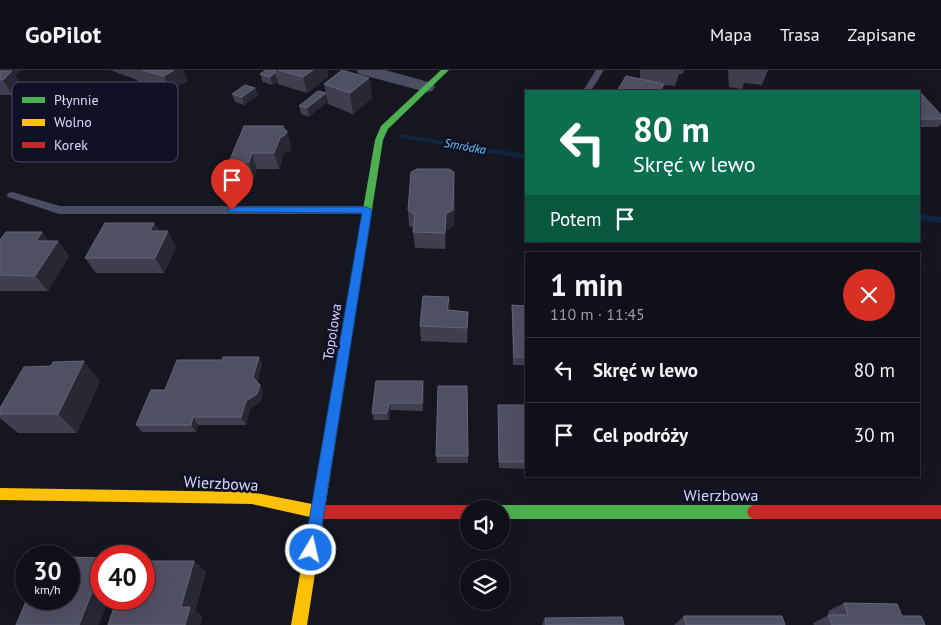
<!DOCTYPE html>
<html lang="pl">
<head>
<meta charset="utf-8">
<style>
	:root { --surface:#101019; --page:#1e1e26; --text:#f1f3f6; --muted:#9c9da2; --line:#303038 }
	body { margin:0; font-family:"PT Sans",sans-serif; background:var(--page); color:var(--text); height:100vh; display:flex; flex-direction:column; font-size:19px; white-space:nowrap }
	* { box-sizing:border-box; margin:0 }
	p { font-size:16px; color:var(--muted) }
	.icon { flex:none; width:28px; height:28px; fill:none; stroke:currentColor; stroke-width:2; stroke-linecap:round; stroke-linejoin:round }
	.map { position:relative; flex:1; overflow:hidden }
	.side { position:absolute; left:525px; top:182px; width:395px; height:225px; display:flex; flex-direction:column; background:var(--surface); border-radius:0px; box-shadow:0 5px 20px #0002,0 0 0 1px var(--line) }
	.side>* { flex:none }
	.banner { position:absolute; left:525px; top:20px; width:395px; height:152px; border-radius:0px; box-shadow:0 5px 20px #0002,0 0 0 1px var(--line); background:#0b6e4f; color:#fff; overflow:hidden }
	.fabs { position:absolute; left:460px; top:430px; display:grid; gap:10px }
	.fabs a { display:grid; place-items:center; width:50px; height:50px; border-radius:50%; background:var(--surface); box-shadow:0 5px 20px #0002,0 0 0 1px var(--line); font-size:25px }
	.speed { position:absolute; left:15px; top:475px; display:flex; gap:10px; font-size:25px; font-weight:700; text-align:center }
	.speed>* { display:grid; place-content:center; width:65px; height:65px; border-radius:50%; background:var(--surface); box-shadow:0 5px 20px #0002,0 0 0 1px var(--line); line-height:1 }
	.speed small { font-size:12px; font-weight:400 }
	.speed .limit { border:8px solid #d22; background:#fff; color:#111 }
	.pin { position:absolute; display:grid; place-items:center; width:42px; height:42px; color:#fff; margin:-51px -21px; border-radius:50% 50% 50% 0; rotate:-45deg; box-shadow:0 0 5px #0007 }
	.pin .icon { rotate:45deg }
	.me { position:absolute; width:55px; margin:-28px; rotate:9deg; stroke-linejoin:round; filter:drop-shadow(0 0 4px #0008) }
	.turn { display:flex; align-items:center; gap:18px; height:105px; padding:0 25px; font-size:22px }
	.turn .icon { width:65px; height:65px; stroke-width:2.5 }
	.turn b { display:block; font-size:35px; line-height:42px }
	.then { display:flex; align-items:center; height:48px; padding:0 25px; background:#0003; gap:10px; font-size:19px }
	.round { display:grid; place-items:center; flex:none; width:52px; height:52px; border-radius:26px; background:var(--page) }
	.overview { display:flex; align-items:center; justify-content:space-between; height:85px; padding:0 25px }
	h1 { font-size:30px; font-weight:800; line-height:38px }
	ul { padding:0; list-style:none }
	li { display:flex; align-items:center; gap:15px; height:65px; padding:0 25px; border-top:1px solid var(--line) }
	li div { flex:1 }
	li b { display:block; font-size:19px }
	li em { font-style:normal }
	header { display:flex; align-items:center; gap:30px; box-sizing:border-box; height:70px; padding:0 25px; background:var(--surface); border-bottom:1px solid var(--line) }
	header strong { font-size:24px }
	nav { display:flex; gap:28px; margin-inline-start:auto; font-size:18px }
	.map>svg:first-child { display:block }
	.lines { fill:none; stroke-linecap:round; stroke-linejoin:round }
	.stream { fill:#0e2640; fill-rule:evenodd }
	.lane { fill:#4b4d62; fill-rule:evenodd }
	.street { fill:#4b4d62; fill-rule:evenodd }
	.fast { fill:#4caf50; fill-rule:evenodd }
	.slow { fill:#ffc107; fill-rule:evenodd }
	.jam { fill:#c62828; fill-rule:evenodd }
	.wall { fill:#3f3f50 }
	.shaded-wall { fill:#282835 }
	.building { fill:#505063; stroke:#65657b }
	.route { fill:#1a73e8; stroke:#114b97 }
	.labels { text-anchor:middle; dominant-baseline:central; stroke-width:5; stroke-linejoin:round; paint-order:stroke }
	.far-water-label { font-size:12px; font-style:italic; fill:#6ac9f9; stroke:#111126 }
	.street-label { font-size:14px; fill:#d8d8fd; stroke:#111126 }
	.near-street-label { font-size:16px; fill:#d8d8fd; stroke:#111126 }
	.key { fill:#111126; stroke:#4d4d66; stroke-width:1 }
	.key-label { font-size:14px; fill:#d8d8fd }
</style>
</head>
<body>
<header>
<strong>GoPilot</strong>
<nav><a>Mapa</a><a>Trasa</a><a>Zapisane</a></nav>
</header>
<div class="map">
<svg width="941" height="555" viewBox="0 0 941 555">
	<rect width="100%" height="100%" fill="#161621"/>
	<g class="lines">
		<path class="stream" d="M400 64 526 84V89L403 68 399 66Z
			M919 144 941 147V153L919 150Z"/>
		<path class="lane" d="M596 0H604L591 21H583Z
			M12 122 60 136H367L373 140 367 144H59L8 127 7 125 8 123Z"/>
		<path class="street" d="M356 0H385L432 13 435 17 432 21 426 22 359 4Z"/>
		<path class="fast" d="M441 0H449L388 59 383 70 340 342 338 346 334 347 330 346 328 342 375 70 381 56Z
			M501 435H754L759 437 761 442 759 447 754 449H501V439H496Z"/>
		<path class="slow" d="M334 337 338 338 340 342 307 555H291L310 447 252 434 0 430V418L252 422 312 434 328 342 330 338Z"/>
		<path class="jam" d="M317 435H469L474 439H469V449H317L312 447 310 442 312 437Z
			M754 435H941V449H754L749 447 747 442 749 437Z"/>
	</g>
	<path class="wall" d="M0 0 15 6 21 16 13 25H0Z
		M110 0H183L187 11 170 21 138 12 137 10Z
		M266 0H327L328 7 307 23 278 14V12L272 15 263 12 260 4Z
		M640 0H684L683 4H679L675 16 663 15 640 9Z
		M728 0H768L762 15 744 13 742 19 729 17Z
		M369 8 372 28 353 44 328 34 324 14Z
		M255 18 258 26 244 35 235 32 232 24Z
		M919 23 941 45V54L938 57H919Z
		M327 32 309 47 301 44 299 36Z
		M285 59 287 61 291 77 290 81 284 83 279 99H257L254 108H235L229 92Z
		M455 118 454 156 446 160 445 179 415 178 413 162 414 158 409 156 408 140Z
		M154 153 159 161 176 177 164 203H96L85 188Z
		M42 162 48 171H58L69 186 48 221H0V170Z
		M449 227 450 241 468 257 467 273 421 271 420 256Z
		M512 235 526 236V295H513L512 244Z
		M259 287 262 295 257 312 260 315 263 322 261 331 250 339 246 355H198L196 362H142L136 355 165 320 222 290Z
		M100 311 77 363H18L0 348V338Z
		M423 311 424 319 423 341 390 340 389 350H374L372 343Z
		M498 335H526V399L499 398Z
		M436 386H468V393H437Z
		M101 488V529H144L206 501 195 541 202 546 200 555H108L116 531H108L16 555Z
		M844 533 902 546 925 555H814L813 553 829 545 828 541Z
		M684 546 785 555H674Z
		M545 548 624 555H542Z"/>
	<path class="shaded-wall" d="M0 0H21L15 6 21 16 13 25 0 6Z
		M168 0H183L187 11 170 21 164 6Z
		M313 0H327L328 7 307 23 303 7Z
		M275 3 278 12 272 15 270 7Z
		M369 8 372 28 353 44 350 23Z
		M255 18 258 26 244 35 242 27Z
		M326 23 327 32 309 47 307 38Z
		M284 56 286 64 287 61 291 77 290 81 284 83 279 99 274 83Z
		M252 83 257 99 254 108 249 92Z
		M454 102 455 118 454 156 446 160 445 179V163L446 144Z
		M154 153 163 169 150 161Z
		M168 161 176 177 164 203 155 188Z
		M42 162 54 178 58 171 69 186 48 221 35 206 36 171Z
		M449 227 450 243 447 240Z
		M468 242V257L467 273V258Z
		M259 287 262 295 257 315 253 307Z
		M84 291 100 311 77 363 58 344Z
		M423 311 424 319 423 341 422 333Z
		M260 315 263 322 261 331 250 339 246 355 241 347 246 331Z
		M389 333 390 340 389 350 387 343Z
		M193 347 198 355 196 362 191 355Z
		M194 491 206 501 195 541 202 546 200 555H185L181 537Z
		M92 522 101 527V529H104L108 531 99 555H79Z"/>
	<path class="building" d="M142 0H174L164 6Z
		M266 0H275V3L270 7 260 4Z
		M278 0H313L303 7Z
		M342 0 369 8 350 23 324 14Z
		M0 1H12L3 10H0Z
		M626 6 664 14 661 20 662 21H617Z
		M245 15 255 18 242 27 232 24Z
		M318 21 326 23 307 38 299 36Z
		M919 23H921L941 45V49H919Z
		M244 56H284L283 58 287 61 285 65 280 68 274 83H252L249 92H229Z
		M417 99H449L454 102 453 140 446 144 445 163 413 162 415 144 408 140 411 102Z
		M105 153H154L150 161H168L155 188H85Z
		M6 162H42L36 171H58L35 206 0 205V170Z
		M423 226 449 227 447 240 468 242 467 258 420 256Z
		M512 235 526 236V287H514Z
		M223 287H259L253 307 260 315 257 324 246 331 241 347H193L191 355H136L151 320H165L177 290H222Z
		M84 291 58 344H0V338L24 297 51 296 53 292Z
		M376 311H423L422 333H389L387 343H372Z
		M438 316H467L468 386H436Z
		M498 335H526V392H499Z
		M69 487 101 488V522H92L79 555H16L27 529H69Z
		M144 491H194L181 537H190L185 555H108L117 529H144Z
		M844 533 897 534 902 546H921L925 555H832L828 545H848Z
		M684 546H782L785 555H686Z
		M622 547 624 555H546L545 548Z"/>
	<path class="route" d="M232 137H367L372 140 318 480 316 485 311 487 306 485 304 480 362 143 229 142 228 140Z"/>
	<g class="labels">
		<g class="far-water-label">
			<text transform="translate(465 76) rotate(10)">Smródka</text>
		</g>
		<g class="street-label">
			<text transform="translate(332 262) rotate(-81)">Topolowa</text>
		</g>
		<g class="near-street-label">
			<text transform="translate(221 413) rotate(3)">Wierzbowa</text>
			<text x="721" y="425">Wierzbowa</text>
		</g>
	</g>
	<rect x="12" y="12" width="166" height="80" rx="8" class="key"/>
	<rect x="22" y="27" width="23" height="6" fill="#4caf50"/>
	<rect x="22" y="49" width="23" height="7" fill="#ffc107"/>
	<rect x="22" y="72" width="23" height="6" fill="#c62828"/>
	<g class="key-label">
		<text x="54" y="35">Płynnie</text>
		<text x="54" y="57">Wolno</text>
		<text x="54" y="80">Korek</text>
	</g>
</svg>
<div class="fabs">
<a><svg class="icon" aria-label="sound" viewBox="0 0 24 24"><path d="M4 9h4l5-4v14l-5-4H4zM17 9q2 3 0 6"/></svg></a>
<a><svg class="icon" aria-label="layers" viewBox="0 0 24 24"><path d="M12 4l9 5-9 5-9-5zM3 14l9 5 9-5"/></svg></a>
</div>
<div class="speed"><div>30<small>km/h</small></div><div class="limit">40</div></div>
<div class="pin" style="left:232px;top:140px;background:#d93025"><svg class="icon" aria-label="arrive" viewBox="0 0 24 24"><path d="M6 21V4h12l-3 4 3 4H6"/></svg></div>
<svg class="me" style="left:311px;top:480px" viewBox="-20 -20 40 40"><circle r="17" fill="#1a73e8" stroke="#fff" stroke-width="3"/><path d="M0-11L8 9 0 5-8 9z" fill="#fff"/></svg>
<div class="banner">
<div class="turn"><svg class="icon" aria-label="left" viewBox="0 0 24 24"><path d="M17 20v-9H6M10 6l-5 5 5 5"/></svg><div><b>80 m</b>Skręć w lewo</div></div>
<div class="then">Potem<svg class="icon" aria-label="arrive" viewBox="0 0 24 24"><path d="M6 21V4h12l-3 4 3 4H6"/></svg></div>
</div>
<section class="side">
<div class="overview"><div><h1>1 min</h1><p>110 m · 11:45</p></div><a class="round" style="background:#d93025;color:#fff"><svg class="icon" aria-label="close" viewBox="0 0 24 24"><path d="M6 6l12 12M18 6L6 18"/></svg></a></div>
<ul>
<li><svg class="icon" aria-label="left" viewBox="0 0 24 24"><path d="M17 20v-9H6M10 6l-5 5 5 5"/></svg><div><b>Skręć w lewo</b></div><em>80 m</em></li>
<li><svg class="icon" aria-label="arrive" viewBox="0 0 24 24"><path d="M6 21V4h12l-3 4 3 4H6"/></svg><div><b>Cel podróży</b></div><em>30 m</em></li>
</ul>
</section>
</div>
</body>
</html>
